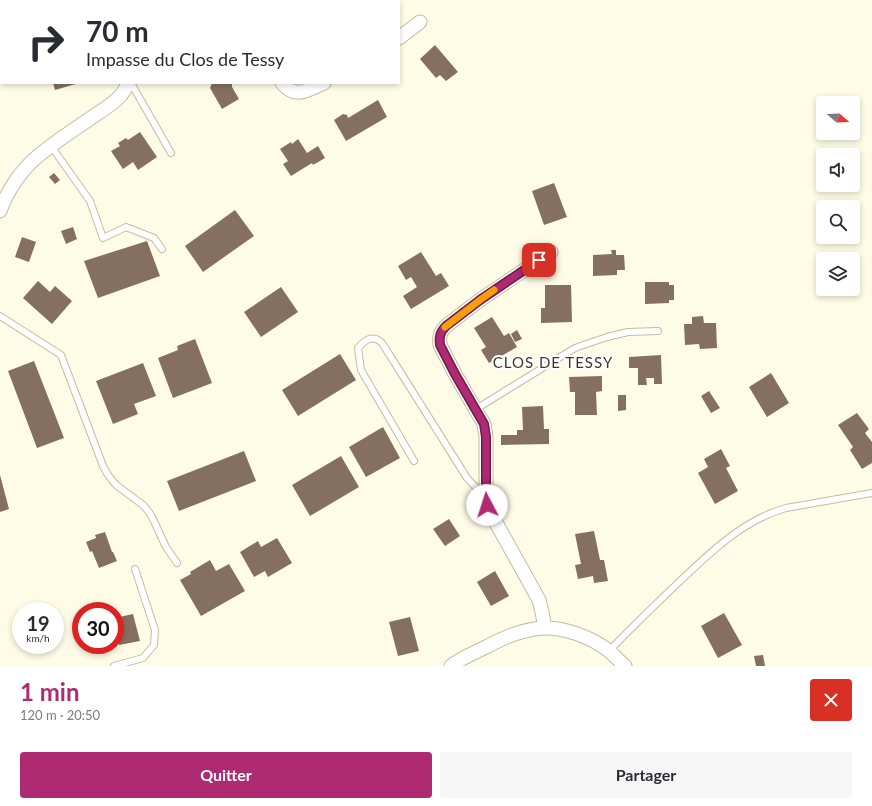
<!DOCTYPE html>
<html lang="fr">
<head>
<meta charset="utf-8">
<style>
	:root { --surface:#fff; --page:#f7f7f7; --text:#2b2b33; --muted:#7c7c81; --accent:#ae2a72 }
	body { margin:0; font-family:Lato,sans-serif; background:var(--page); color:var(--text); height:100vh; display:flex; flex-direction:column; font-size:15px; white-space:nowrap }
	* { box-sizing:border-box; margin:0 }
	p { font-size:13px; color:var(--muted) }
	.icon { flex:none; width:22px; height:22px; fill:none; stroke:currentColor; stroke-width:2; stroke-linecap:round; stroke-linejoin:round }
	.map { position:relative; height:666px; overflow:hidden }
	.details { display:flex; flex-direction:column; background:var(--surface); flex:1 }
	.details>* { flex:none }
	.banner { position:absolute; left:0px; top:0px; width:400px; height:84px; box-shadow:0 2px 6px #0003; background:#fff; color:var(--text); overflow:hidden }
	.needle { width:26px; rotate:109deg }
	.tools { position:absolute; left:816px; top:96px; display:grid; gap:8px }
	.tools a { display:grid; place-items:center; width:44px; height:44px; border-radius:4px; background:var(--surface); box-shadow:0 2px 6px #0003; font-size:20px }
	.speed { position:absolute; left:12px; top:602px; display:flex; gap:8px; font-size:20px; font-weight:700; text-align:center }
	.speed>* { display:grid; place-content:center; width:52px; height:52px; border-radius:50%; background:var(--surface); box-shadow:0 2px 6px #0003; line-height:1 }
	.speed small { font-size:10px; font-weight:400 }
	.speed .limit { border:6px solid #d22; background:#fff; color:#111 }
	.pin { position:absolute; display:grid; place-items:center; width:34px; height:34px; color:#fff; margin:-17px; border-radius:8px; box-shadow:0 2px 6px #0006 }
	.me { position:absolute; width:44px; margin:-22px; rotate:355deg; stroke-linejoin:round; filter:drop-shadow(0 0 3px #0008) }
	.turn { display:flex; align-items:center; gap:14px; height:84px; padding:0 20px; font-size:18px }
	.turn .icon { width:52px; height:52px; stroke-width:2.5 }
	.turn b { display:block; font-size:28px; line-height:34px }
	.round { display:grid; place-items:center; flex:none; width:42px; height:42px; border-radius:4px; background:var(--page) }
	.head { display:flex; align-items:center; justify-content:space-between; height:68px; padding:0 20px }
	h1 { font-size:24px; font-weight:700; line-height:30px; color:var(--accent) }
	.cta { display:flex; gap:8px; margin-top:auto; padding:8px 20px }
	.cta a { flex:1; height:46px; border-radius:4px; background:var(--accent); color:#fff; font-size:16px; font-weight:700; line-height:46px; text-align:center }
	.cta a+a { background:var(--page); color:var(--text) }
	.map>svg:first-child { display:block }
	.building { fill:#856f61 }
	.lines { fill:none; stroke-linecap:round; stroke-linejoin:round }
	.service-casing { stroke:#c1bda4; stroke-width:8 }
	.minor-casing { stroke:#c1bda4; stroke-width:15 }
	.service { stroke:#fff; stroke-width:6 }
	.minor { stroke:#fff; stroke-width:13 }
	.route-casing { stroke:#711b4a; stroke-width:10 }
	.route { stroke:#ae2a72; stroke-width:7 }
	.slow { stroke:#f59e0b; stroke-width:7 }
	.labels { text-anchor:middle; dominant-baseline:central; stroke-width:4; stroke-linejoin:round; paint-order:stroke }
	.quarter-label { font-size:15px; letter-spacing:1px; fill:#3b392f; stroke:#fff }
</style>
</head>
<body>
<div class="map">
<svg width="872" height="666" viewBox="0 0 872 666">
	<rect width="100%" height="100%" fill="#fefbe6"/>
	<path class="building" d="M435 45 458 72 446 81 440 75 436 78 420 59Z
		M53 83H79L55 90Z
		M212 83H232V87L239 99 222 109 210 88Z
		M378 100 387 117 346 141 334 120 343 114 347 115 348 118Z
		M140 132 157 157 138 170 133 162 123 169 111 151 120 146 118 143 126 138 128 140Z
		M298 139 307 153 318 146 325 158 313 165 312 163 291 176 283 164 288 161 280 149 291 142 292 144Z
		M54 173 60 180 55 184 49 177Z
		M554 183 567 217 544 225 532 191Z
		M235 210 254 236 203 272 185 246Z
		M73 227 77 239 66 244 61 231Z
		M22 237 36 242 29 262 15 257Z
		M147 241 160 276 98 298 84 261Z
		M611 250H616V255H624L625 270H617V275L593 276V255L612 254Z
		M421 252 436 276 441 273 449 286 411 309 403 296 417 287 411 277 406 280 398 266Z
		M38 281 50 292 55 286 72 301 52 324 23 298Z
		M645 282H669V285H674V300H669V303L645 304Z
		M545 285H571L572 322 541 323V308H545Z
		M281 287 298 312 261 337 244 312Z
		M703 316 704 323H716L717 348 700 349 699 344 685 345 684 324H692V317Z
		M492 317 504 336 509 333 517 347 489 363 481 350 486 347 474 328Z
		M517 330 522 339 515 342 511 334Z
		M195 339 212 383 173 398 158 358 178 350 177 346Z
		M340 354 356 380 298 416 282 390Z
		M661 355 662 384H654V378H646L647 385H638V368H629V357Z
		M34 361 64 438 37 448 8 371Z
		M143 363 156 396 134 404 138 414 113 424 96 381Z
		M771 373 789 403 767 417 749 387Z
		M602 376V391L596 392 597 415H575V392H570L569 377Z
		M709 391 720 408 711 413 701 396Z
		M618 395H626V410L618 411Z
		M543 406 544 429H549V444L501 445V435H517V430H523L522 407Z
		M857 413 869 429 865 433 872 442V463L862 469 850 450 853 447 838 425Z
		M383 427 400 458 366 477 349 447Z
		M721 449 730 466 726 468 738 491 715 504 698 473 708 467 704 459Z
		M244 451 256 481 179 511 167 481Z
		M341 456 359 487 310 516 292 485Z
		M0 475 9 509 0 512Z
		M449 519 460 536 445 546 433 529Z
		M594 531 600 560H604L608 581 594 583 593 576 578 579 575 565 581 564 575 534Z
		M105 532 112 552H113L117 561 99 568 92 551 90 552 86 542 96 538 95 535Z
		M277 538 292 563 268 577 265 571 254 577 240 552 258 541 261 547Z
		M210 560 216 571 229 564 245 591 201 616 180 580 191 574 190 572Z
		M495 571 509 596 491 606 477 582Z
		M724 613 742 645 718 658 701 626Z
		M133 614 140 641 119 645 115 627H117L115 618Z
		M410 617 419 651 398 656 389 622Z
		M763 655 765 666H756L754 656Z"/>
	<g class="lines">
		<defs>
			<path id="service" d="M131 83 171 153
				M51 146 90 201 103 238 126 227 154 238 162 249
				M0 316 61 355 103 466 108 475 116 485 143 505 149 512 153 519 166 547 177 563
				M476 409 575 348 607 337 628 332 658 331
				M414 461 361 370 358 348C364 341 372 334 381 342 384 345 386 350 389 354L467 478 484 496
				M609 651C632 627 655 605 679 582 711 552 743 520 786 508L872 493
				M114 666 143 658 154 645 155 630 135 569"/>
			<path id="minor" d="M108 0V1
				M399 38 420 22
				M282 83C296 100 307 90 324 83
				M0 211C7 191 21 170 38 156 55 142 73 130 91 118 105 108 122 100 128 83
				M545 628 542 612 539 600 494 519 487 505 486 498V437L484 424 455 374 440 345C439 337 440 332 446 326L480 300 551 252
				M451 666C461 658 474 653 486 647 504 637 523 629 544 628 564 627 593 638 609 651 615 656 619 661 625 666"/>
		</defs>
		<use href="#service" class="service-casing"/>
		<use href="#minor" class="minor-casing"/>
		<use href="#service" class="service"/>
		<use href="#minor" class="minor"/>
	</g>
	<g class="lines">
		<defs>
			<path id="route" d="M487 505 486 498V437L484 424 455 374 440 345C439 337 440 332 446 326L480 300 539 260"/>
		</defs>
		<use href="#route" class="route-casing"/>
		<use href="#route" class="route"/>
		<path class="slow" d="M445 327 480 300 494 290"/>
	</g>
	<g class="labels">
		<g class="quarter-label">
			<text x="553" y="362">CLOS DE TESSY</text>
		</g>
	</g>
</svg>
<div class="tools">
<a><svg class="needle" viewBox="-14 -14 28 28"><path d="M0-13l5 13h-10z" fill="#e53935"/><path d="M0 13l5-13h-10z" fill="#7c7c81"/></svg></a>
<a><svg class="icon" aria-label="sound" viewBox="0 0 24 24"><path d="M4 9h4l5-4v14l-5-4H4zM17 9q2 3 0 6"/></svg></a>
<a><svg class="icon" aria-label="search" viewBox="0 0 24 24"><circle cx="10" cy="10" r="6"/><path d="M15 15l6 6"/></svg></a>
<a><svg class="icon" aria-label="layers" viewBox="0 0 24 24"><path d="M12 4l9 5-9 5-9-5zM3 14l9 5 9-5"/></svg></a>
</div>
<div class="speed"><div>19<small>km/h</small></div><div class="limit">30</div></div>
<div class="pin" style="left:539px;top:260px;background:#d93025"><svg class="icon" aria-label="arrive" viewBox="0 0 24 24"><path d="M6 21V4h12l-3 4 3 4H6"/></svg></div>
<svg class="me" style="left:487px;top:505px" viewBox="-20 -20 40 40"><circle r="19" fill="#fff"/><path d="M0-13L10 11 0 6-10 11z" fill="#ae2a72"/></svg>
<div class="banner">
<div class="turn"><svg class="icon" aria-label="right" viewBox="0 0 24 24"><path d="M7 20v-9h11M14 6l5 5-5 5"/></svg><div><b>70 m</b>Impasse du Clos de Tessy</div></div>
</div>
</div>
<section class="details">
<div class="head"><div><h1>1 min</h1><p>120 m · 20:50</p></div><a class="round" style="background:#d93025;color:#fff"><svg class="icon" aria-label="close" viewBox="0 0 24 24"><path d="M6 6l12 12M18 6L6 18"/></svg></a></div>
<div class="cta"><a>Quitter</a><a>Partager</a></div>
</section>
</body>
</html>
